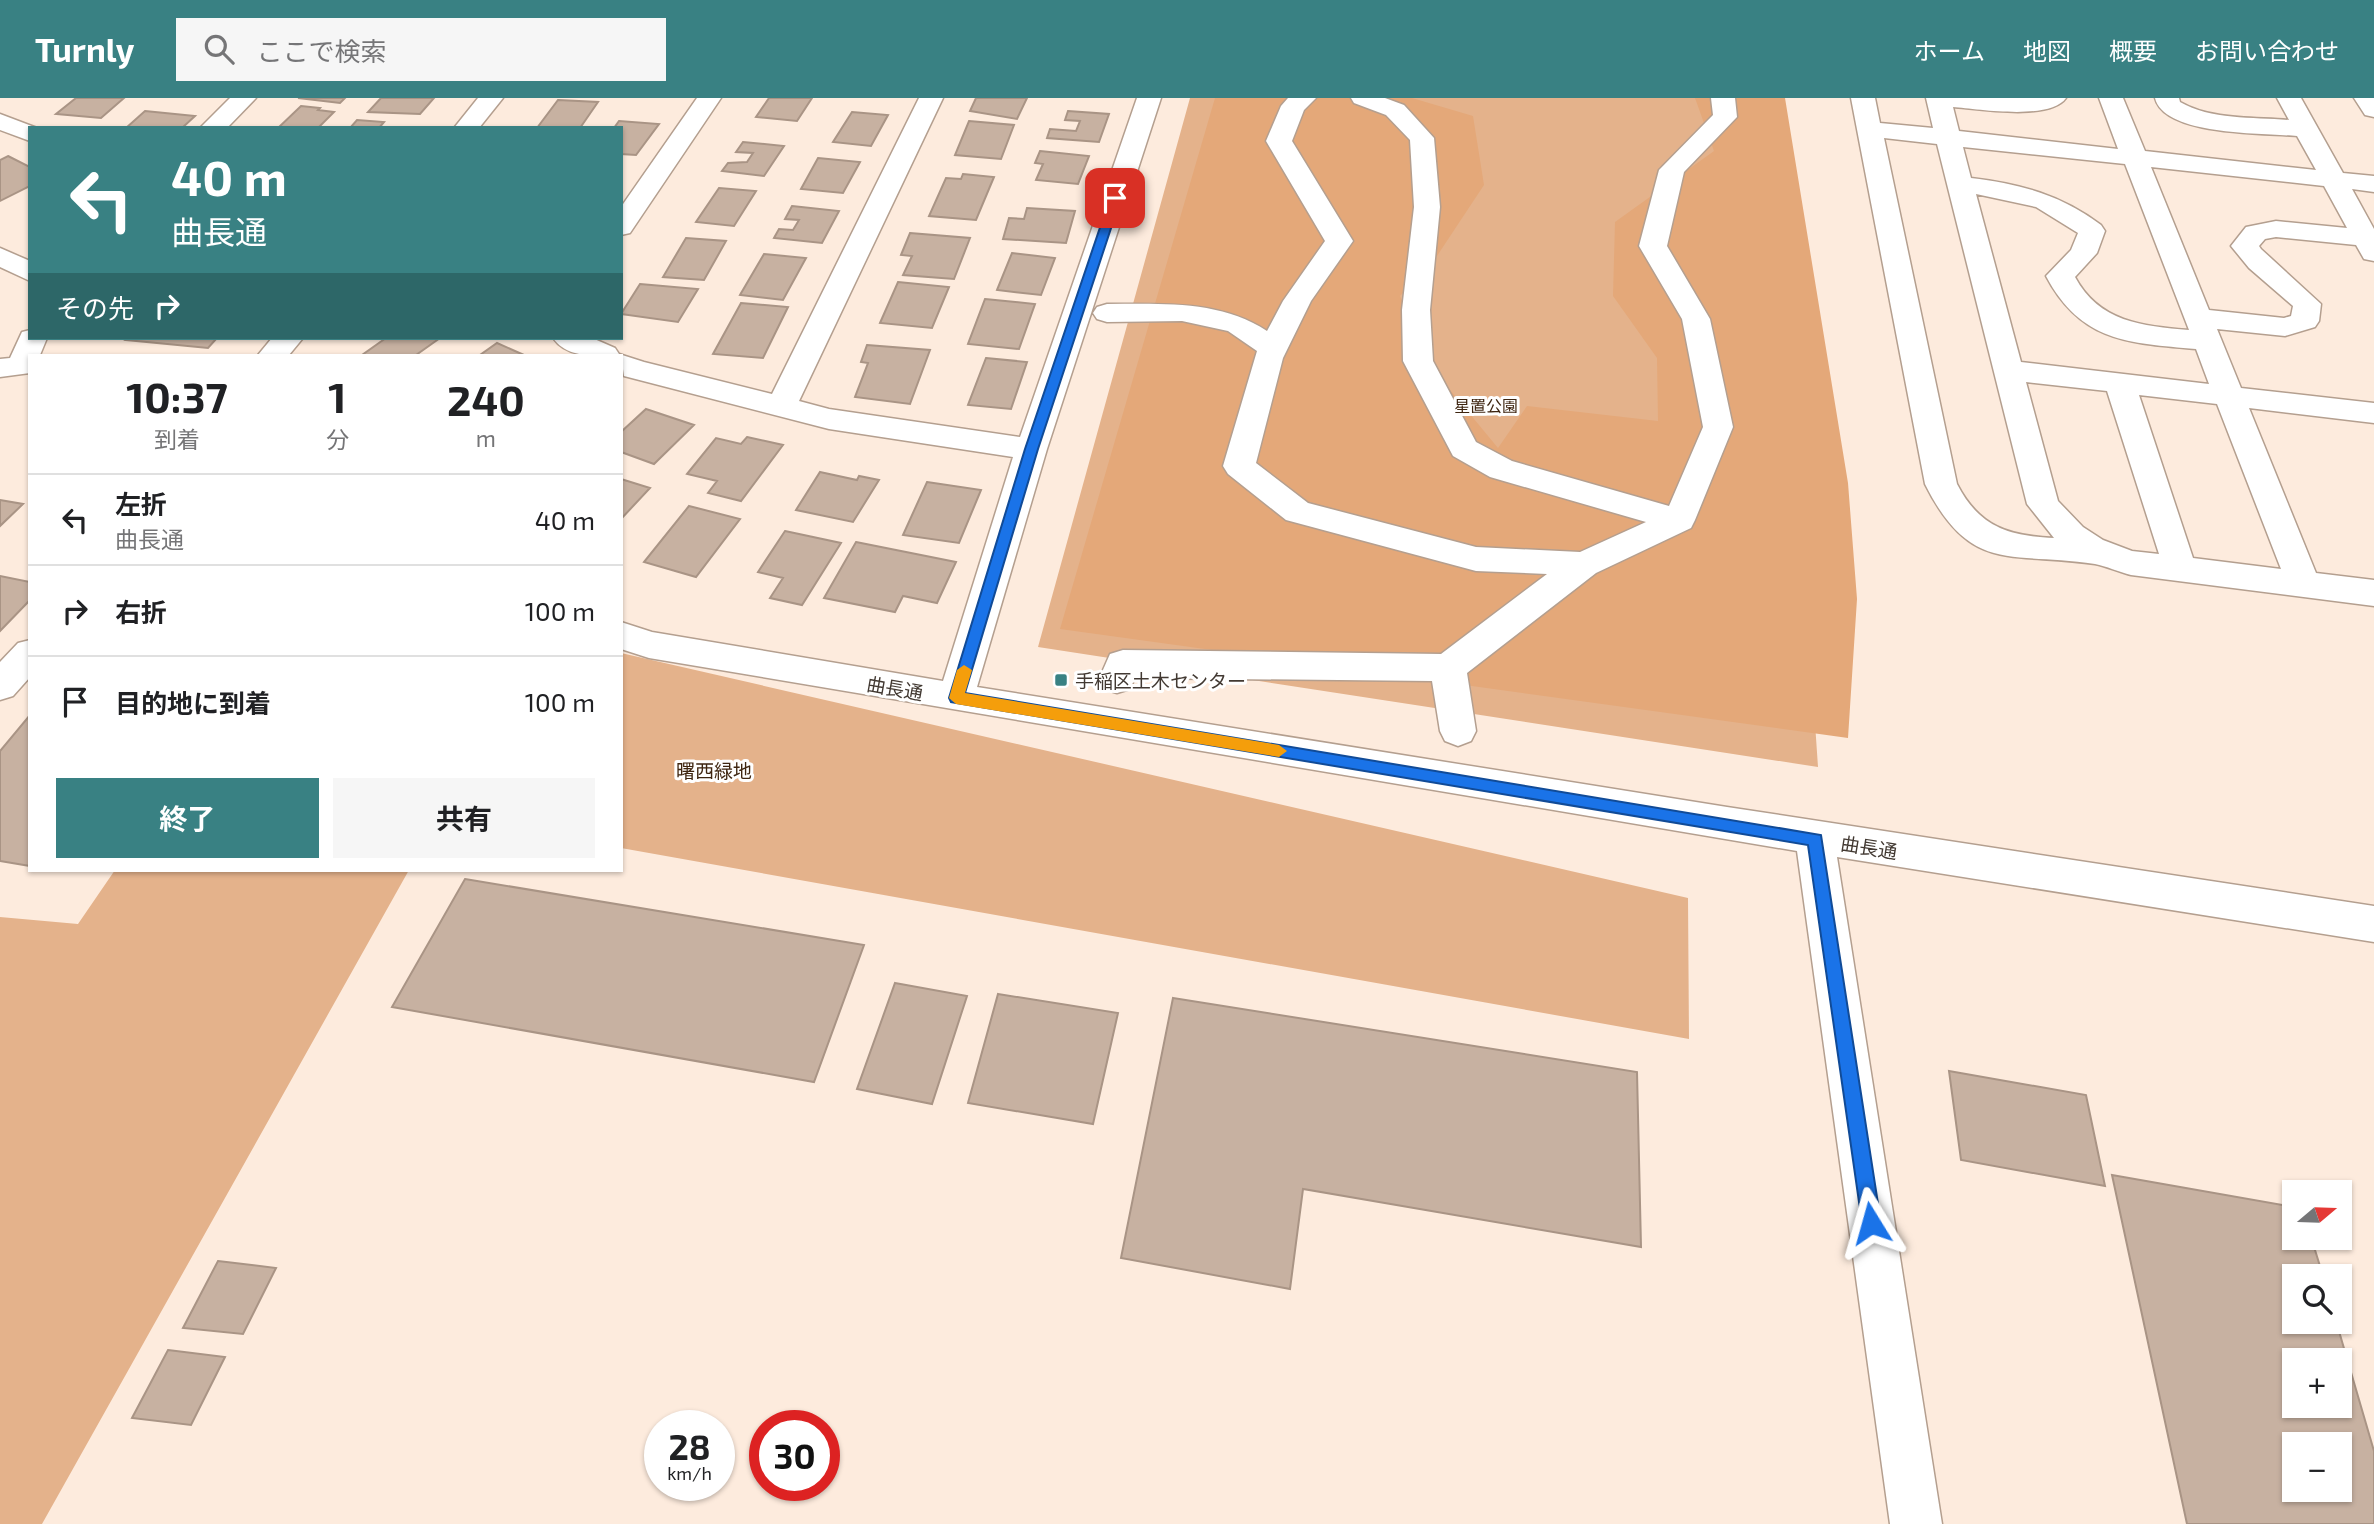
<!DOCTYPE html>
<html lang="ja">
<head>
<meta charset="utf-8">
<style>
	:root { --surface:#fff; --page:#f6f6f6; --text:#202124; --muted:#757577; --line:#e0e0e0; --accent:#398183 }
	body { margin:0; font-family:"Exo 2","Noto Sans JP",sans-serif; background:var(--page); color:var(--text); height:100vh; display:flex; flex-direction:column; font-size:26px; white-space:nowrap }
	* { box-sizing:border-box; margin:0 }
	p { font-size:23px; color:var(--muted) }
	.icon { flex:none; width:38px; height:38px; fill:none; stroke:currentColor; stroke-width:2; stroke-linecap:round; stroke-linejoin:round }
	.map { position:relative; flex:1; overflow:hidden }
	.drawer { position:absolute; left:28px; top:256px; width:595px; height:518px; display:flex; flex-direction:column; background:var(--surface); border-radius:0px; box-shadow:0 2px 5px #0004 }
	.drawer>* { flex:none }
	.top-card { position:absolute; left:28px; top:28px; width:595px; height:214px; border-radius:0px; box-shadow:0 2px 5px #0004; background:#398183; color:#fff; overflow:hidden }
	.needle { width:46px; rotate:71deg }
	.tools { position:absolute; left:2282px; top:1082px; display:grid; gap:14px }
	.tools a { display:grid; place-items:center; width:70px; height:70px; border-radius:0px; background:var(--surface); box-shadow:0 2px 5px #0004; font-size:35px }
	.speed { position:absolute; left:644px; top:1312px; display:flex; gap:14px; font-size:35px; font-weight:700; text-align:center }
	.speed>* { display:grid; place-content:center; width:91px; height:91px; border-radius:50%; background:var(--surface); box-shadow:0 2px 5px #0004; line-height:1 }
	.speed small { font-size:18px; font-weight:400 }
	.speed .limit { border:10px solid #d22; background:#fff; color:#111 }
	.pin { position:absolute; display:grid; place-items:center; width:60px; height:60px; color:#fff; margin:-30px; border-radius:14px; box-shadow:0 4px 10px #0006 }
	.me { position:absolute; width:77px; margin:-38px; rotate:352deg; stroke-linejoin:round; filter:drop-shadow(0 0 5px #0008) }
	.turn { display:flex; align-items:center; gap:24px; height:147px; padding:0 28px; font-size:32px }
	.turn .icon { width:91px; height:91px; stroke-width:2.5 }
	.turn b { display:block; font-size:49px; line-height:60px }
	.then { display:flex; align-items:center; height:66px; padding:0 28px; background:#0003; gap:14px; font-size:26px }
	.eta { display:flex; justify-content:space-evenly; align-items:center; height:119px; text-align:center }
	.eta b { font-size:42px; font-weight:700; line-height:49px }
	.primary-button { display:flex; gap:14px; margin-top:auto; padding:14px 28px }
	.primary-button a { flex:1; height:80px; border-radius:0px; background:var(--accent); color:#fff; font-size:28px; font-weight:700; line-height:80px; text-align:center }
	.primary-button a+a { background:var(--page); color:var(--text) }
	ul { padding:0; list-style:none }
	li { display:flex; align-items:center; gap:21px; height:91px; padding:0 28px; border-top:2px solid var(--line) }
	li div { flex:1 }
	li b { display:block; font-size:26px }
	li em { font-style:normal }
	header { display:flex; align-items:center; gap:42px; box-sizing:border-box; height:98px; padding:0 35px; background:var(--accent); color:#fff }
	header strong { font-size:33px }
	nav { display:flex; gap:38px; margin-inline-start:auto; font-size:24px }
	.search { width:490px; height:63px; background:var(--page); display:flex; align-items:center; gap:18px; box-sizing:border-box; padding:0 24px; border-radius:0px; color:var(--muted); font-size:26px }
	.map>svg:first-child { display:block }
	.green { fill:#e4b28b }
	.forest { fill:#e4a879 }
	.building { fill:#c7b1a1; stroke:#a99485; stroke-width:2; fill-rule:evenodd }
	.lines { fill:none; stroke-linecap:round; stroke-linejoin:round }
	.minor-casing { stroke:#b49f8f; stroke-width:3 }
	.minor { fill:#fff; fill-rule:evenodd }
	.route { fill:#1a73e8; stroke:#114b97; stroke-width:2 }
	.slow { fill:#f59e0b }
	.poi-dot { fill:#398183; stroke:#fff; stroke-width:2.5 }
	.labels { text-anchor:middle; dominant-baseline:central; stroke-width:6; stroke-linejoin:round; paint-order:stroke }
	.far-park-label { font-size:16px; fill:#3e2510; stroke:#fff }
	.poi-label { font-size:19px; fill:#423932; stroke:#fff; text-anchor:start }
	.street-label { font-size:19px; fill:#423932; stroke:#fff }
	.park-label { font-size:19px; fill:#3e2510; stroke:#fff }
</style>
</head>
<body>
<header>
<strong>Turnly</strong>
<div class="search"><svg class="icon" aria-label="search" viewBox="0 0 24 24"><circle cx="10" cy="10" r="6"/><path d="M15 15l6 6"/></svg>ここで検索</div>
<nav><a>ホーム</a><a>地図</a><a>概要</a><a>お問い合わせ</a></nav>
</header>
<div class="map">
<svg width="2374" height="1426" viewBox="0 0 2374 1426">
	<rect width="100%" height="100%" fill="#fdebdd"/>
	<path class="green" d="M1190 0H1767L1779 97 1818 669 1038 549Z
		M621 555 1688 800 1689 941 621 750Z
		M115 772H409L42 1426H0V819L78 826Z"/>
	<path class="forest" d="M1215 0H1412L1473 18 1484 87 1435 161 1400 198 1436 275 1498 350 1527 308 1658 323 1657 260 1613 198 1615 124 1714 53 1695 0H1785L1848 385 1857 501 1848 640 1060 531Z"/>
	<path class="building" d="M76 0H124L101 20 56 16Z
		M298 0H345L340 5Z
		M381 0H434L420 16 368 14Z
		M769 0H812L797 23 756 19Z
		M976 0H1027L1017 21 970 13Z
		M558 2 598 4 580 30H537Z
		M301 8 320 10 318 12 334 14 318 30H278Z
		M145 13 195 18 182 30H126Z
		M1068 13 1109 16 1099 44 1047 40 1050 31 1076 33 1080 23 1065 22Z
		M852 14 888 17 871 48 833 44Z
		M357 22 384 24 379 30H350Z
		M619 23 659 26 636 57 621 56V30H614Z
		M969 23 1014 27 1001 61 955 57Z
		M743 44 784 48 764 78 722 73 728 65 747 64 753 55 736 54Z
		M1040 53 1089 58 1078 86 1036 82 1043 66 1035 65Z
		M8 58 30 69V88L0 103V62Z
		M818 60 860 64 843 95 801 91Z
		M963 76 994 79 976 122 929 118 946 80 961 81Z
		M719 90 756 93 734 128 696 124Z
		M792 108 839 113 822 145 774 140 779 131 793 132 799 122 785 121Z
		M1027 110 1075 113 1066 145 1003 141 1009 120 1024 121Z
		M910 135 970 140 954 181 903 177 912 158 901 157Z
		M686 140 726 143 704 182 663 179Z
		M1012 155 1055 160 1041 197 997 192Z
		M764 156 806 160 783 202 740 197Z
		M898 184 949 189 932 230 880 225Z
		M640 186 698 191 678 224 621 216Z
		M985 201 1035 206 1019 251 968 246Z
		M741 205 788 209 763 260 713 256Z
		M129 240H217L208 250 126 242Z
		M386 240H440L416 257H362Z
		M497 245 524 257H480Z
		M867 247 930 252 910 306 855 299 868 265 861 264Z
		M986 260 1027 264 1011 311 968 307Z
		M646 311 694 327 654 366 621 354V334Z
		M747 339 783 347 741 403 708 395 717 383 687 376 716 340 741 346Z
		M820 374 857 382 859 378 879 382 853 424 796 412Z
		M621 381 650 390 621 421Z
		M927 384 981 392 959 445 903 437Z
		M0 402 23 406 0 428Z
		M689 408 740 421 696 479 644 464Z
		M785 433 841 445 802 507 770 500 783 480 758 474Z
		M856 444 956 464 937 505 903 498 895 514 824 500Z
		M0 478 30 484V502L0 533Z
		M30 617V768L0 763V653Z
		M465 781 864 847 814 984 392 909Z
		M895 885 967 898 932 1006 857 991Z
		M998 896 1118 915 1093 1026 968 1005Z
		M1173 900 1637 974 1641 1149 1303 1091 1290 1191 1121 1160Z
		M1949 973 2086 997 2105 1088 1961 1062Z
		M2112 1077 2294 1109V1139H2311L2323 1178H2294V1223H2336L2374 1353V1426H2187ZM2294 1262H2340V1307H2294ZM2294 1346H2340V1391H2294Z
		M218 1163 276 1170 243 1236 183 1230Z
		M168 1252 225 1259 191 1327 132 1320Z"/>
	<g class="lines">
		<defs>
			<path id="minor" d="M230 0H256L227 30H200Z
				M478 0H503L479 30H454Z
				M697 0H721L630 135 621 137V109Z
				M919 0H943L799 303 829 311 1020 339 1137 0H1161L1047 351 977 589 1727 709 2374 808V844L1837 759 1942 1426H1890L1797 753 649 560 621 551V524L652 534 943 583 1013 359 829 331 624 278 621 257C599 257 568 262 553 240H592L615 250 619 256 644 264 772 296Z
				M1288 0H1316L1304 12 1292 43 1353 143 1311 203 1283 260 1256 365 1308 405 1476 449 1580 454 1646 424 1490 379 1453 358 1403 263 1402 212 1414 109 1410 42 1386 17 1354 5 1351 0H1385L1404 7 1434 40 1440 109 1430 212 1433 263 1476 344 1512 363 1669 408 1703 329 1682 221 1639 148 1659 72 1713 17 1711 0H1735L1737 19 1684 74 1667 148 1710 221 1733 329 1695 422 1691 430 1596 475 1467 575 1476 633 1471 643 1458 648 1445 643 1440 633 1432 583 1135 580 1130 591 1117 595 1104 591 1099 581 1110 556 1123 552 1441 556 1547 476 1476 473 1286 422 1228 376 1223 368 1257 253 1228 233 1182 223 1107 224 1097 221 1093 215 1097 209 1107 206C1162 206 1220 202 1267 233L1283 203 1325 143 1266 43 1281 8Z
				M1851 0H1875L1880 25 1933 30 1926 0H2066C2050 23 1978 11 1953 9L1959 33 2118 51 2099 0H2123L2145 53 2316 72 2297 38C2264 35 2164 38 2155 0H2179L2180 4C2211 22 2253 19 2289 22L2277 0H2301L2343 75 2374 78V94L2352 91 2374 131V163L2364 161 2356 147 2276 139 2265 141 2259 148 2261 151 2321 206 2319 223 2315 229 2285 238 2217 231 2241 290 2374 305V325L2249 310 2316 475 2374 482V508L2131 477C2119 474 2106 468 2095 466 2012 453 1971 478 1925 386ZM1884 40 1937 46 2027 406 2054 440C2009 438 1979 429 1957 386ZM1963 49 2125 66 2189 232C2142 228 2099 224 2075 179L2097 155 2105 133 2101 127C2061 97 2021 86 1971 80ZM2151 69 2324 88 2347 130 2276 123 2246 129 2231 148 2249 170 2293 208 2291 218 2284 220 2209 212ZM1976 96 2036 109 2078 135 2071 152 2046 178C2081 244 2128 245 2196 251L2209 286 2021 264ZM2026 284 2107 293 2159 456 2132 453 2103 442 2083 429 2058 403ZM2139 297 2217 306 2281 471 2193 460Z
				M2354 0H2374V19L2365 17Z
				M0 16 37 30H30V43L0 32Z
				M0 150 30 163V183L0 169Z
				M30 232V240H47L40 257H30V275L0 279V261L10 260 22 234Z
				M272 240H303L289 257H258Z
				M30 542V579L13 598 0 602V564L18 545Z"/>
		</defs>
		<use href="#minor" class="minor-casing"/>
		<use href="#minor" class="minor"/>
	</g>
	<path class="route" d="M1115 97 1121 100 1038 351 965 595 1821 737 1881 1125 1878 1132 1871 1134 1865 1132 1862 1125 1808 747 951 604 949 600 1025 351 1110 100Z"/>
	<path class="slow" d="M964 567 972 572 965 595 1279 647 1287 653 1279 659 956 606 949 600 957 572Z"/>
	<rect class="poi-dot" x="1054" y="575" width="14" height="14" rx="3.5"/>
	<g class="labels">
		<g class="far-park-label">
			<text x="1486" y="307">星置公園</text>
		</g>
		<g class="poi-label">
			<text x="1075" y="582">手稲区土木センター</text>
		</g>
		<g class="street-label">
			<text transform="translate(895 590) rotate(10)">曲長通</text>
			<text transform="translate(1869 749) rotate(9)">曲長通</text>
		</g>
		<g class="park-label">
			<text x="714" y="672">曙西緑地</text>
		</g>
	</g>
</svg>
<div class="tools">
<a><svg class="needle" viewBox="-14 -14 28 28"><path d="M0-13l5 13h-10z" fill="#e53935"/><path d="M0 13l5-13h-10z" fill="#757577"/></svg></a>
<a><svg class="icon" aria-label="search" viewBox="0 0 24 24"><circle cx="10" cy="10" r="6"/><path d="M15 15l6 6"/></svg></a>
<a>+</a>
<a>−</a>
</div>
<div class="speed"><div>28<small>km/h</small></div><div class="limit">30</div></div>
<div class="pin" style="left:1115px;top:100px;background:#d93025"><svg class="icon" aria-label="arrive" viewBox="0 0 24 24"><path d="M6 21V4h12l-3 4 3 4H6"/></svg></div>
<svg class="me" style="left:1871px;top:1125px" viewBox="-20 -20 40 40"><path d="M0-17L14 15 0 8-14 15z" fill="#1a73e8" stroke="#fff" stroke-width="4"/></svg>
<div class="top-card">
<div class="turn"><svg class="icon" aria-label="left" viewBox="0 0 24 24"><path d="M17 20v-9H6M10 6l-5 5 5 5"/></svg><div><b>40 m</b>曲長通</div></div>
<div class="then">その先<svg class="icon" aria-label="right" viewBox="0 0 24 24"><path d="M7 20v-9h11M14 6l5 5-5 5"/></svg></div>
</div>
<section class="drawer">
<div class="eta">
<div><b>10:37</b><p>到着</p></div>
<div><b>1</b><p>分</p></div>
<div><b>240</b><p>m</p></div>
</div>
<ul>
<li><svg class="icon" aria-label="left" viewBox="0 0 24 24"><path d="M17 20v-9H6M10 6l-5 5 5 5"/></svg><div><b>左折</b><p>曲長通</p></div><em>40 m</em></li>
<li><svg class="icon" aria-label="right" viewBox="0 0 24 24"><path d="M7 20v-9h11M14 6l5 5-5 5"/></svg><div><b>右折</b></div><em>100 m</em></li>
<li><svg class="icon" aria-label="arrive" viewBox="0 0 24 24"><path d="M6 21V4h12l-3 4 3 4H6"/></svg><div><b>目的地に到着</b></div><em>100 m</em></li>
</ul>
<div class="primary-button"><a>終了</a><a>共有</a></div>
</section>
</div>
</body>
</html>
